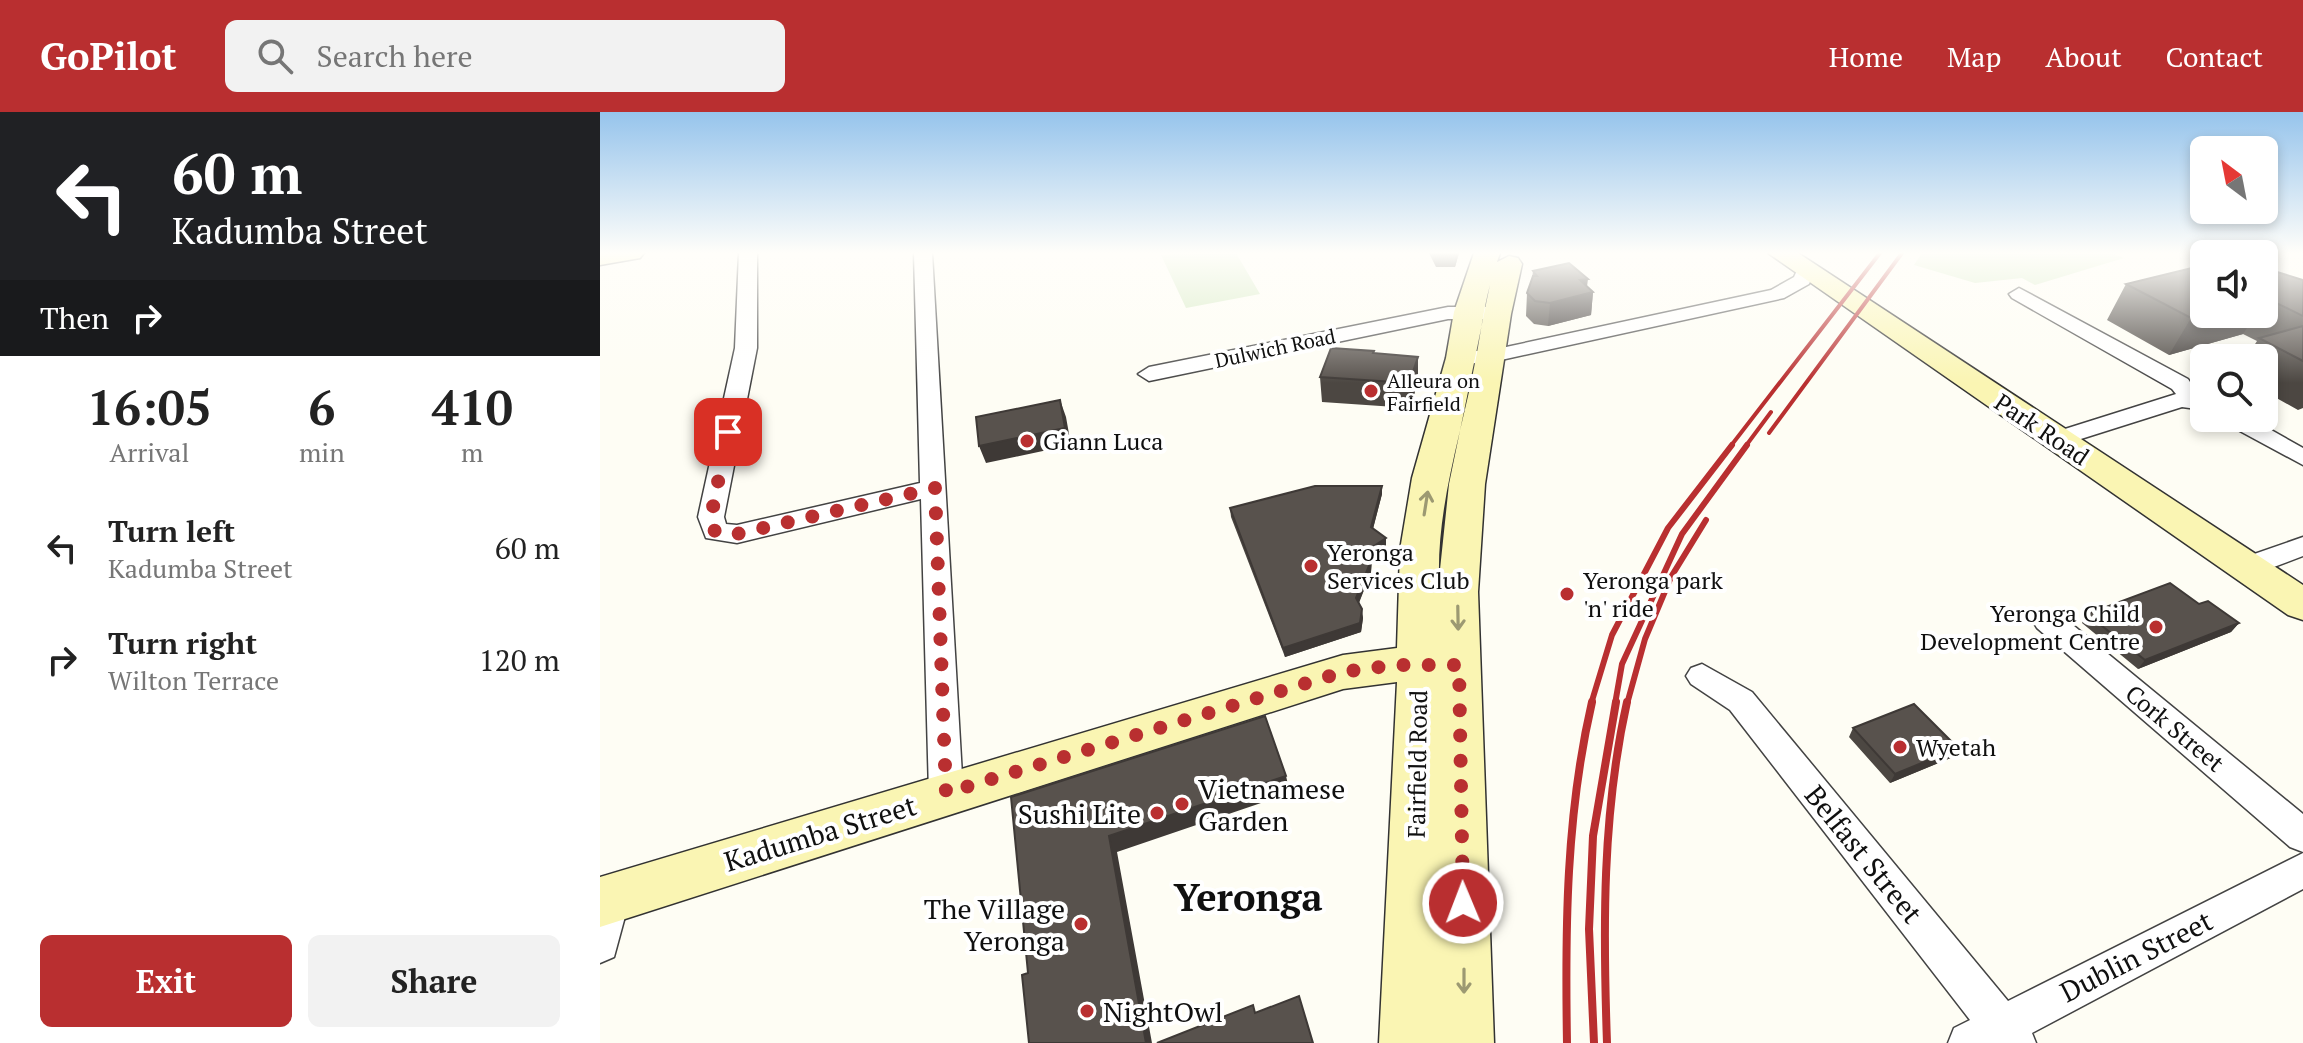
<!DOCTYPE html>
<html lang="en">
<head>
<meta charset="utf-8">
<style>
	:root { --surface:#fff; --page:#f2f2f2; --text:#222; --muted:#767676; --accent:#b92f30 }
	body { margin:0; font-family:"PT Serif",serif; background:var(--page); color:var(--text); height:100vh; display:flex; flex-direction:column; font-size:30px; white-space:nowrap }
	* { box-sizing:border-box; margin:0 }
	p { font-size:26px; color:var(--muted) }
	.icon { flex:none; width:44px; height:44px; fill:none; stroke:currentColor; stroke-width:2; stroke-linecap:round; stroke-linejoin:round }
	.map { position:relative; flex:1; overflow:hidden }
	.drawer { display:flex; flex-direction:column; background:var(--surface); width:600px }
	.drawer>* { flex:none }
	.top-card { background:#202124; color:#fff; overflow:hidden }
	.needle { width:52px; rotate:328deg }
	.fabs { position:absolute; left:1590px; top:24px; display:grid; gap:16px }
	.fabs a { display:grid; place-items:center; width:88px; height:88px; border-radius:12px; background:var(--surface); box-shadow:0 4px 12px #0003; font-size:40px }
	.pin { position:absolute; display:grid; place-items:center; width:68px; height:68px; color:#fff; margin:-34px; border-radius:16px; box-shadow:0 4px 12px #0006 }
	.me { position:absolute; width:88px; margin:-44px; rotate:359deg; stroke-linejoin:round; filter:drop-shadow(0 0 6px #0008) }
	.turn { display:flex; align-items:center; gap:28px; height:168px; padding:0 40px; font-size:36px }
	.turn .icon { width:104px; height:104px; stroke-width:2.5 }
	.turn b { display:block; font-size:56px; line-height:68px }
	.then { display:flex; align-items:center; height:76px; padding:0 40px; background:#0003; gap:16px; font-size:30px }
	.eta { display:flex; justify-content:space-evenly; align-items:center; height:136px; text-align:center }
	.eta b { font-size:48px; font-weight:600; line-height:56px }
	.cta { display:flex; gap:16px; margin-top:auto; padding:16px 40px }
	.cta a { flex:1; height:92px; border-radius:12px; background:var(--accent); color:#fff; font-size:32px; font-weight:600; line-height:92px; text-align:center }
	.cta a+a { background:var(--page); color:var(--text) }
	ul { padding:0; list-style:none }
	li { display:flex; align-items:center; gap:24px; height:112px; padding:0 40px }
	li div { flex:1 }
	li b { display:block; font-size:30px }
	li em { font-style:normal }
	header { display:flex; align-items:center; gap:48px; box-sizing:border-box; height:112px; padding:0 40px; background:var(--accent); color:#fff }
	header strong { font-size:38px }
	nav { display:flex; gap:44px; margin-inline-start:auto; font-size:28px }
	.search { width:560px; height:72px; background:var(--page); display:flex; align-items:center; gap:20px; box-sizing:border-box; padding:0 28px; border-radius:12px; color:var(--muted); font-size:30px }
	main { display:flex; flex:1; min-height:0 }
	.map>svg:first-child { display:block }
	.green { fill:#d2e8be }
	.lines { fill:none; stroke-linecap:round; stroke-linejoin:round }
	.street-casing { stroke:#434343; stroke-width:3 }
	.secondary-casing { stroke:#323232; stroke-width:3 }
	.street { fill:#fff; fill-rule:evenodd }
	.secondary { fill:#faf5b3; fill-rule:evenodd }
	.rail-far2 { stroke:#b92f30; stroke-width:4 }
	.rail-far1 { stroke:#b92f30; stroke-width:6 }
	.rail { stroke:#b92f30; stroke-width:8 }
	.wall { fill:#4c4742 }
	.shaded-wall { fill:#3e3936 }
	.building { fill:#58524d; stroke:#3e3936; stroke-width:2 }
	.oneway { stroke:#9c9972 }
	.route { stroke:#b92f30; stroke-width:14; stroke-dasharray:0 25.2 }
	.poi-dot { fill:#b92f30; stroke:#fff; stroke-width:3 }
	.labels { text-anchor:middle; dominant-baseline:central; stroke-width:8; stroke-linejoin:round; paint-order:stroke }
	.far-street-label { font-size:20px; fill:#101010; stroke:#fff }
	.far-poi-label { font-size:20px; fill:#101010; stroke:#fff; text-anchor:start }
	.street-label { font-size:24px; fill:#101010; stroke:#fff }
	.poi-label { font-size:24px; fill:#101010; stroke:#fff; text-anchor:start }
	.near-poi-label { font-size:28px; fill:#101010; stroke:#fff; text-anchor:start }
	.near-street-label { font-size:28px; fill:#101010; stroke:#fff }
	.near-district-label { font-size:38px; font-weight:bold; fill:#101010; stroke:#fff }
</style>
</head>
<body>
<header>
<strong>GoPilot</strong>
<div class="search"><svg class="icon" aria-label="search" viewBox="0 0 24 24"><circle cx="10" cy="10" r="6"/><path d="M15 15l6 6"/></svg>Search here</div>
<nav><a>Home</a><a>Map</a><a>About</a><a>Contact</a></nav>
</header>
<main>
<section class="drawer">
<div class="top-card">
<div class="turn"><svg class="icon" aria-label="left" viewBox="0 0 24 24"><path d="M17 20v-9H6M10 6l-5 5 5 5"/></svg><div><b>60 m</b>Kadumba Street</div></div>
<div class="then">Then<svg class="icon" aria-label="right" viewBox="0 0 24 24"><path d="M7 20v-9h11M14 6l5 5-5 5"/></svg></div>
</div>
<div class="eta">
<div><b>16:05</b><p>Arrival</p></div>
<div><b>6</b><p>min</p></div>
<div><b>410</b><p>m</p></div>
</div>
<ul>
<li><svg class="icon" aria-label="left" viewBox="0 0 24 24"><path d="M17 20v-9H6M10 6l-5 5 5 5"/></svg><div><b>Turn left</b><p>Kadumba Street</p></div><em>60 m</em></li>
<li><svg class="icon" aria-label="right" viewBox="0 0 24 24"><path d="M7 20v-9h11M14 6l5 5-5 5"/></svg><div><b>Turn right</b><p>Wilton Terrace</p></div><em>120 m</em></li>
</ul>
<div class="cta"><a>Exit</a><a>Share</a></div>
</section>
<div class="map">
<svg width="1703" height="931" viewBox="0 0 1703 931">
	<rect width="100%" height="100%" fill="#fefdf4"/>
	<path class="green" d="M636 141 660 182 586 196 561 143Z
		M1322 141H1510L1524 146 1435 173 1422 166 1375 171 1314 153Z"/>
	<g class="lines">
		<defs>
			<path id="street" d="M139 141H157V236L124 405 126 412 137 413 320 371 314 141H332L363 681 358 691 346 696 334 691 329 681 321 387 137 431 106 426 98 405 135 236Z
				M1206 152 1215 158 1209 172 1184 186 892 250 861 252 850 246 861 240 892 238 1171 178 1194 165 1199 154Z
				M1419 176 1588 267 1598 282 1604 284V298L1582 295 1465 332H1449L1445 327 1449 322 1576 282 1572 277 1412 186 1409 182Z
				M848 195H890L900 201 890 207H848L549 269 538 262 549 255Z
				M1621 306H1650L1703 336V353L1625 311Z
				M1703 425V444L1647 465 1637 462 1633 455 1637 448Z
				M1447 497 1457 500 1703 702V740L1690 735 1437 516 1432 508 1437 500Z
				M1102 552 1152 580 1408 889 1703 741V777L1432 921 1436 931H1348L1354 916 1370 908 1130 598 1091 572 1086 564 1091 556Z
				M11 768 24 773 30 786 14 845 0 851V773Z"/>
			<path id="secondary" d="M0 141H44L40 146 0 153Z
				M874 141H900L897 150 909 144 918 146 922 152 911 202 885 372 878 480 894 931H779L797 570 743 577 0 815V765L743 543 797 536 800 438 812 366 846 246 854 200ZM890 173 849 372 839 467C837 391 862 321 876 246 881 221 883 198 890 173Z
				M1168 141H1198L1703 473V508L1688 503Z"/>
		</defs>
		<use href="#street" class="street-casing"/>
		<use href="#secondary" class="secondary-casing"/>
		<use href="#street" class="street"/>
		<use href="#secondary" class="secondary"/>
		<path class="rail-far2" d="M1169 321 1302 141
			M1130 335 1280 141
			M1145 335 1171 300"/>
		<path class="rail-far1" d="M991 592 1012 523 1068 416 1132 333
			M1015 592 1022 552 1082 422 1147 333
			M1027 592 1045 527 1071 465 1106 408"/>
		<path class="rail" d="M967 931C965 816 966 702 992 590
			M994 931 989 817 993 724 1016 590
			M1007 931C1003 817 1002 702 1027 590"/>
	</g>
	<path class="wall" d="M829 141H859L855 155H836Z
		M1664 156 1703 168V296L1698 298 1664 279V246H1646L1657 229 1643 222 1569 243 1507 208 1526 172 1604 202H1664Z
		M933 159 987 174 993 180 991 203 948 214 934 212 926 204 927 181 932 167Z
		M774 241 818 269 810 296 722 290 720 265Z
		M782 382 773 417 786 435 772 445 771 460 759 491 763 506 761 520 685 545 631 405 630 396Z
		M1599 492 1639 511 1631 520 1538 557 1482 511 1487 502Z
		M1253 616 1358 636 1353 645 1290 671 1249 625Z"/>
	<path class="shaded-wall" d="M855 141H859L855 155Z
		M988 167 986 182 993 180 991 203 948 214 950 191 980 168Z
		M1606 202H1656L1643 222 1569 243 1591 206Z
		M818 245V269L810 296 809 271Z
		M460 288 466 305 471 333 386 351 379 334Z
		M782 374V382L771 424V415Z
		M786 426V435L772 445 771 460 757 495 756 486 771 436Z
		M762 497 763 506 761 520 685 545 683 536Z
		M1639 511 1631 520 1538 557 1545 548Z
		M1358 636 1353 645 1290 671 1295 662Z
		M686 664 690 681 517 740 552 931H546L509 724Z"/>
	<path class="building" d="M969 151 988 167 980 168 993 180 950 191 935 189 927 181 933 164H937L933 159Z
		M1604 153V202H1606L1591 206 1526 172Z
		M1664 156 1703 168V204L1666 186 1664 187Z
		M1703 214V249L1659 226Z
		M731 236 774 239 773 241 818 245 809 271 720 265Z
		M460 288 465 316 379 334 376 305Z
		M715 374H782L771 415 786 426 771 436 770 451 756 486 762 497 760 511 683 536 630 396Z
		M1570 471 1599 492 1608 489 1639 511 1545 548 1487 502Z
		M1314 592 1358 636 1295 662 1253 616Z
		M665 604 686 664 509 724 546 931H429L422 863 428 861 411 685Z
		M699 884 713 931H557L653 893 655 901Z"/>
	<defs><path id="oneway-shaft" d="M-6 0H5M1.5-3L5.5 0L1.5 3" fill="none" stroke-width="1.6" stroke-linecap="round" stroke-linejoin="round" transform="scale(2)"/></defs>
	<g class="oneway">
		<use href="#oneway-shaft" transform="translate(826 391) rotate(-81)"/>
		<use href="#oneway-shaft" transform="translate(858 506) rotate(89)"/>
		<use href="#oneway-shaft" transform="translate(864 869) rotate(90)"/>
	</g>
	<linearGradient id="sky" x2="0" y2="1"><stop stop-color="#96c4ec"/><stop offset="0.52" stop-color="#fffefa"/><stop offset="1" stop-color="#fffefa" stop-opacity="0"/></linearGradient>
	<rect width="1703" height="271" fill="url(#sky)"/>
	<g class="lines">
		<path class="route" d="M128 320 111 405 115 420 137 422 335 376 346 681 743 560 794 553H859L863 791"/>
	</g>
	<g class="poi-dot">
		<circle cx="771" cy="279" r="8"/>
		<circle cx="427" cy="329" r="8"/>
		<circle cx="711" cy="454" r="8"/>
		<circle cx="967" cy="482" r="8"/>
		<circle cx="1556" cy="515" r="8"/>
		<circle cx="1300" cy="635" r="8"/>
		<circle cx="582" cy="692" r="8"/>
		<circle cx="557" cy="701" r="8"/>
		<circle cx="481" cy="812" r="8"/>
		<circle cx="487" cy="899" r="8"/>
	</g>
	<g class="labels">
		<g class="far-street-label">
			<text transform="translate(675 236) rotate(-12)">Dulwich Road</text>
		</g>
		<g class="far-poi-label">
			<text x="787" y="268">Alleura on<tspan x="787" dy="23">Fairfield</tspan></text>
		</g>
		<g class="street-label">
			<text transform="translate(1442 317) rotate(34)">Park Road</text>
			<text transform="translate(1575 616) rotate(40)">Cork Street</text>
			<text transform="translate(817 652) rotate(-89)">Fairfield Road</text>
		</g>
		<g class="poi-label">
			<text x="443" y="329">Giann Luca</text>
			<text x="727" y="440">Yeronga<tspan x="727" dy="28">Services Club</tspan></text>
			<text x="983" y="468">Yeronga park<tspan x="983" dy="28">'n' ride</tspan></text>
			<text x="1540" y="501" text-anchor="end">Yeronga Child<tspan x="1540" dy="28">Development Centre</tspan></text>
			<text x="1316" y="635">Wyetah</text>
		</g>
		<g class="near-poi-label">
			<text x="598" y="676">Vietnamese<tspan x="598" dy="32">Garden</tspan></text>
			<text x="541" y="701" text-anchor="end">Sushi Lite</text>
			<text x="465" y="796" text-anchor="end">The Village<tspan x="465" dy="32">Yeronga</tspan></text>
			<text x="503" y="899">NightOwl</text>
		</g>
		<g class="near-street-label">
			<text transform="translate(220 721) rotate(-17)">Kadumba Street</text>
			<text transform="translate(1264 742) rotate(51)">Belfast Street</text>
			<text transform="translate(1536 844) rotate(-27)">Dublin Street</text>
		</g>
		<g class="near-district-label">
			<text x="648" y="785">Yeronga</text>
		</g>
	</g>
</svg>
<div class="fabs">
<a><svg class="needle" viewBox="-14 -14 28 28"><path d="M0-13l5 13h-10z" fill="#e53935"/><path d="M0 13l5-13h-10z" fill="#767676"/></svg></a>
<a><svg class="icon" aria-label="sound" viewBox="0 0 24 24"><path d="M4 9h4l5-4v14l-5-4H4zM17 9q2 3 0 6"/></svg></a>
<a><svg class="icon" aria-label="search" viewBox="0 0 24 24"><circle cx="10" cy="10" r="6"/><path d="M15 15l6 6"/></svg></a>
</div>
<div class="pin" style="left:128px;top:320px;background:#d93025"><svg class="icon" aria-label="arrive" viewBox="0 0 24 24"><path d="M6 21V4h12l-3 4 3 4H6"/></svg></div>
<svg class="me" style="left:863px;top:791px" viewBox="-20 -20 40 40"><circle r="17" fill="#b92f30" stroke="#fff" stroke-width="3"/><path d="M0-11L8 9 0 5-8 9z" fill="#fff"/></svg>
</div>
</main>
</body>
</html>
